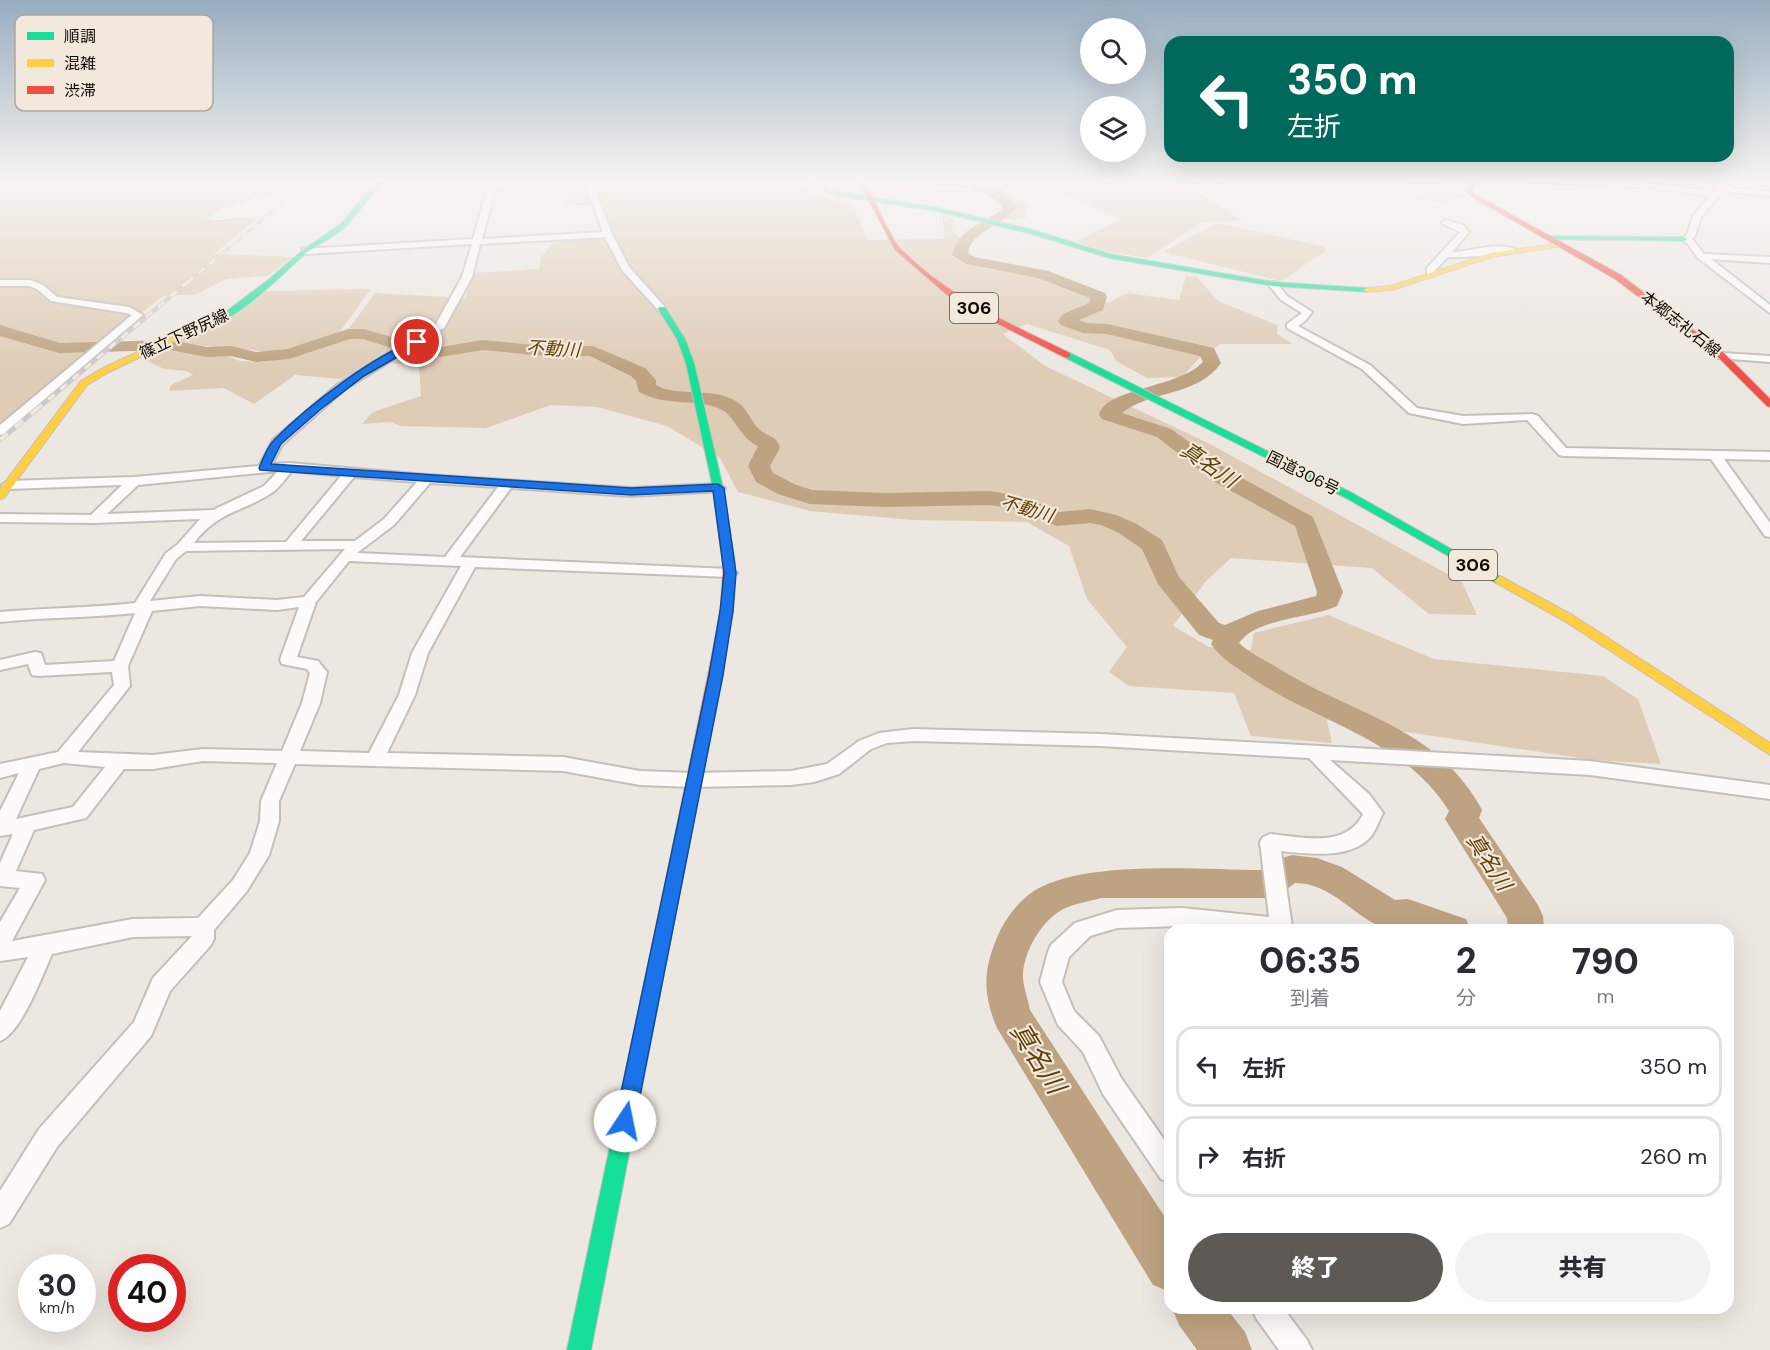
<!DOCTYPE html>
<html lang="ja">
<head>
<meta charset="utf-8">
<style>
	:root { --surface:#fff; --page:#f2f2f3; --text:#2b2b33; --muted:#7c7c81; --line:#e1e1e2; --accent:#5d5954 }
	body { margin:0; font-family:"DM Sans","Noto Sans JP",sans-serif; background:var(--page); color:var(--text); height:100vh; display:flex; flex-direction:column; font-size:22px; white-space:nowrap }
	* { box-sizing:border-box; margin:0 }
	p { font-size:20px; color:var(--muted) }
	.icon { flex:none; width:33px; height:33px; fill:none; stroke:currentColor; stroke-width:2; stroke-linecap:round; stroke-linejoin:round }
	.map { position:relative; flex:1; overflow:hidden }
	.side { position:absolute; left:1164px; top:924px; width:570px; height:390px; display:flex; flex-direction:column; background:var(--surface); border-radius:18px; box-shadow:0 6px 24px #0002 }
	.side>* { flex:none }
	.top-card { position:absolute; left:1164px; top:36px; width:570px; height:126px; border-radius:18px; box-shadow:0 6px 24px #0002; background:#00695c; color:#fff; overflow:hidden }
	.buttons { position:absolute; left:1080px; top:18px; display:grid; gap:12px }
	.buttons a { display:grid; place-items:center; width:66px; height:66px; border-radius:50%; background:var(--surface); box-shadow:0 6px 24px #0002; font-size:30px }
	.speed { position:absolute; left:18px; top:1254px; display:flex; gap:12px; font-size:30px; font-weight:700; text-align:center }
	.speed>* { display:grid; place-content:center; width:78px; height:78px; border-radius:50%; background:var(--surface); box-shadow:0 6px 24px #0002; line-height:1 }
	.speed small { font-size:15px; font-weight:400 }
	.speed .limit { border:9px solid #d22; background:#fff; color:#111 }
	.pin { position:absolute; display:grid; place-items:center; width:51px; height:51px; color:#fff; margin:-26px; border:3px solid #fff; border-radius:50%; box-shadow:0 2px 6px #0007 }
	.me { position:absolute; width:66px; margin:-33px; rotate:11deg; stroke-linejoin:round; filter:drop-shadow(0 0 4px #0008) }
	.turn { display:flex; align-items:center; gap:21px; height:126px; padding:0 24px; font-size:27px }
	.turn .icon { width:78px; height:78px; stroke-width:2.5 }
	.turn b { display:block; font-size:42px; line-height:51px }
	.eta { display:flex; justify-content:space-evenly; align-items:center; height:102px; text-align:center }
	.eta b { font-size:36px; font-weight:800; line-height:42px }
	.primary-button { display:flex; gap:12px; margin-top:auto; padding:12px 24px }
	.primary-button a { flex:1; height:69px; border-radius:36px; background:var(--accent); color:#fff; font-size:24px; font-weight:800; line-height:69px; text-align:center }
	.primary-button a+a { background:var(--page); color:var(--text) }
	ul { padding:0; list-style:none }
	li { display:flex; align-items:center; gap:18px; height:81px; margin:0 12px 9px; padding:0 12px; border:3px solid var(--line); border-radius:18px }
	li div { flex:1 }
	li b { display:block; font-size:22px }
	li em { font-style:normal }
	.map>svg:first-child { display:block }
	.green { fill:#deccb6 }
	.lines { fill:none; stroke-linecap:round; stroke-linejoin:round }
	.river { fill:#bda382; fill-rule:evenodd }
	.street-casing { stroke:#c4bfba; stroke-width:4 }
	.fast-casing { stroke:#c4bfba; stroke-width:2 }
	.slow-casing { stroke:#c4bfba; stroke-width:2 }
	.jam-casing { stroke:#c4bfba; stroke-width:2 }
	.street { fill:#fcfbfa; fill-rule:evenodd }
	.fast { fill:#16e098; fill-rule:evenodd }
	.slow { fill:#ffcf43; fill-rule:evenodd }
	.jam { fill:#f24e42; fill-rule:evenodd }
	.rail-far2-casing { stroke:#cccac8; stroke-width:3 }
	.rail-far1-casing { stroke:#cccac8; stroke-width:4.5 }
	.rail-casing { stroke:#cccac8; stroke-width:5 }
	.rail-far2 { stroke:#f2e8dc; stroke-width:2; stroke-dasharray:7; stroke-linecap:butt }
	.rail-far1 { stroke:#f2e8dc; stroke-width:3; stroke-dasharray:8; stroke-linecap:butt }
	.rail { stroke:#f2e8dc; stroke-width:4; stroke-dasharray:10; stroke-linecap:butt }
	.route { fill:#1a73e8; stroke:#114b97; stroke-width:1.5 }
	.labels { text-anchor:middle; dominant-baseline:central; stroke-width:4.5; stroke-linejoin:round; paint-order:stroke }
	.far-street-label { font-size:16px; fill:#0f0c08; stroke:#f2e8dc }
	.shield { fill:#f2e8dc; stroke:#534e48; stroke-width:1.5 }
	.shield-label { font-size:18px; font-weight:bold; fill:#0f0c08 }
	.far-water-label { font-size:18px; font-style:italic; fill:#624005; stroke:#f2e8dc }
	.water-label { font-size:21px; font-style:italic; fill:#624005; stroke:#f2e8dc }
	.near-water-label { font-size:26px; font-style:italic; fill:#624005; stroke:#f2e8dc }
	.key { fill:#f2e8dc; stroke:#aea69c; stroke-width:1.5 }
	.key-label { font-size:16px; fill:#0f0c08 }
</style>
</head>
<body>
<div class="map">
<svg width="1770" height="1350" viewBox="0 0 1770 1350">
	<rect width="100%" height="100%" fill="#ede7e1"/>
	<path class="green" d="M0 180H293L272 194 223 208 206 219C223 223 239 213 256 220L214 254 293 257 268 276 226 279 197 294 163 296 0 426Z
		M512 180H549L548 183 558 185 611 180H795C806 198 834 199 853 203L867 240 944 239 943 216 953 218 952 229 961 240 953 252 958 260 983 268 1037 276 1108 303 1127 293 1179 300 1186 276 1197 277 1218 301 1277 325V334L1293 344H1221L1201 356 1182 377 1147 378 1116 361 1110 350 1027 324 1003 334 1045 366 1210 444 1462 582 1477 615 1429 614 1372 568 1231 558 1206 581 1173 626 1209 647 1251 650 1254 633 1328 615 1434 659 1603 676 1638 699 1661 764 1593 760 1327 720 1332 743 1251 736 1234 693 1129 686 1109 672 1127 647 1087 599 1069 546 1027 522 913 520 810 511 738 492 720 458 667 426 597 407 551 405 486 428 401 426 390 422 362 424 373 412 421 396 419 364 374 363 341 379 295 375 254 404 224 388 169 391 171 385 193 375 187 371 164 369 141 358 165 348 183 349 202 355H225L240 361 261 362 296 356 341 339 375 293 465 298 474 273 539 269 541 257 557 239 614 235 604 206 563 205 568 194 501 192Z
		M943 180H987L1026 204V218L999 220 1008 215 1013 207C998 182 970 182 943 180Z
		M1040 180H1199L1201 195 1242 220 1201 223 1147 258 1099 250 1076 241 1122 219 1061 193 1049 183Z
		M1392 180H1434L1465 197 1443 202 1413 199 1424 187Z
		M1218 223 1321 246 1327 250 1281 281 1163 252Z
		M371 289 338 334 275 352 172 343 266 291Z"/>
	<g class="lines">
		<path class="river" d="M915 180C950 177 993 176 1017 207 1003 226 972 230 968 253L975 257 1048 271 1105 293 1107 296 1103 310 1079 320 1086 323 1107 324 1214 348 1221 363C1197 397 1153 389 1122 413L1171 429 1231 472 1313 517 1343 592 1337 606C1310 619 1258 617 1239 643 1249 653 1265 660 1278 668 1354 716 1436 725 1482 810L1479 818 1538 905 1543 916 1544 930H1508L1507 918 1445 819 1449 811C1405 740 1320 723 1253 679 1238 668 1222 660 1211 644L1213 640 1199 635 1158 584 1142 549 1119 533 1101 525 1090 523 1057 526 1010 508 990 505 884 507 810 504 778 494 756 482 748 466 758 446C738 437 736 415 718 408 693 398 667 407 639 392L636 381 631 376 590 356H545L483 350 441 357 392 348 363 339H350L289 359 256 362 231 356 207 357 170 350 59 353 0 336V325L60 343 170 340 207 347 231 346 256 352 287 349 348 329H364L395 338 441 347 483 340 545 346H593L645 368 656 380V385L662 388C686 396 719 387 740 404 748 411 752 423 760 430 768 437 777 436 780 448L770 466 773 473 794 484 812 490 884 493 990 491 1023 497 1060 512 1090 509 1116 515 1135 523 1162 540 1179 577 1219 623 1225 625 1258 611 1316 596 1317 592 1295 526 1215 482 1157 437 1102 419 1099 415C1105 388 1179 388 1203 362L1200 356 1107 334 1083 333 1061 325 1058 321 1063 314 1089 303 1090 298 1038 278 966 264 952 255C958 229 981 225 1000 211L1003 207C980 183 951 187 921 184Z
			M1292 855 1317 858 1342 867 1395 900 1408 899 1466 919 1471 930H1388C1355 919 1333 883 1295 883L1280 894 1268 898H1101C1087 902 1069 904 1057 913 1039 926 1025 951 1023 973 1022 984 1028 998 1030 1010L1170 1225V1292L1153 1285 997 1028C983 996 983 971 996 940 1003 922 1016 904 1031 893 1079 859 1202 870 1261 870L1273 861Z
			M1172 1308H1226L1245 1332 1252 1350H1197L1179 1325Z"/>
		<defs>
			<path id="street" d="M502 180H510L494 194 482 239 603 232 584 180H591L612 234 629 267 665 307V311H659L622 270 605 237 480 244 472 277 444 328 345 389 282 445 272 464 289 463 427 475 631 488 718 484 725 488 723 491 631 496 511 488 460 557 730 569 737 573 730 577 475 567 428 653 415 695 387 753 563 757 640 771 693 773 791 771 827 764 859 741 879 733 913 729 1100 734 1590 761 1770 785V799L1590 775 1330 760 1369 794 1383 813C1379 820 1377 828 1372 835 1353 860 1308 854 1281 851L1292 927 1290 930H1223L1182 926 1117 928 1090 936 1069 957 1062 982 1074 1011 1099 1036 1121 1078 1170 1148V1183L1161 1179 1103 1094 1083 1052 1058 1025 1040 982 1048 952 1051 945 1075 923 1117 910 1182 908 1269 917 1260 842 1263 837 1270 834C1302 837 1346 849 1363 814L1309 758 1100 746 913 741 887 743 871 749 839 774 814 782 791 785 693 787 640 785 563 771 295 764 279 801V821L269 855 247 891 214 930V939L211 945 170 991 151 1036 57 1147 9 1224 0 1228V1191L39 1129 134 1022 153 978 192 936 133 937 52 954C42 976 22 1032 0 1041V1011L28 957 0 961V922L20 888 0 886V863L13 834 0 836V811L19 773 0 778V764L58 752 114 685 112 672 38 676 32 675 28 664 0 670V660L35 652 41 653 45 665 114 661 135 613C90 618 45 617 0 622V612C45 608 90 608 135 603L166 553 178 544 200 519 94 523 0 522V514L91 515 122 485 8 489 2 485 8 481 134 477 259 466 273 440 337 385 436 324 462 277 472 244 305 254 302 253V249L473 239 486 193ZM278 471 264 486 213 510 107 514 138 485ZM292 471 341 476 286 542 194 543C219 510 242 513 273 492 280 487 286 478 292 471ZM354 477 417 482 384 519 355 541H301ZM430 483 498 487 445 557 357 553 394 525ZM345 549 304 597 277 600 200 596 150 601 176 559 186 551ZM349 561 461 566 412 653 399 695 369 753 300 751 320 703 327 672 318 661 297 657 316 602ZM200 606 277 610 299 607 280 660 282 664 307 669 310 673 302 703 282 751 203 749 153 755 78 752 130 686 128 666 152 611ZM203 761 277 763 261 801 260 821 250 853 233 880 198 918 133 919 12 941 45 880 42 874 16 871 34 830 86 818 124 769H153ZM64 763 105 767 73 807 16 819 39 769Z
				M1210 180H1219L1220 181 1216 183Z
				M1528 180 1646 183 1714 192 1725 180H1732L1727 187 1770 192V196L1723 191 1701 217 1695 236 1692 239 1704 254 1770 257V263L1711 259 1770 305V313L1698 258 1687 243 1680 239 1687 235 1693 216 1710 196 1646 187 1532 182Z
				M1446 220 1463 225 1469 232 1452 252C1472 252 1501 240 1518 251 1514 254 1457 258 1448 257L1434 271 1433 276H1427V268L1460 232 1443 224 1442 222Z
				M0 280H30L43 285 57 297 129 307 143 315 4 434 0 435V425L132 315 126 313 51 301 37 289 29 286H0Z
				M1270 282H1276L1287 296 1312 312 1306 320 1298 326 1370 365 1417 408 1463 416 1532 414 1538 416 1566 448 1770 452V460L1724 459 1770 523V537L1765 536 1711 459 1563 456 1559 455 1527 420 1463 424 1409 413 1362 369 1287 328V324L1302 313 1281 300 1268 284Z
				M1722 353 1770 356V362L1718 358V354Z
				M1252 1308H1283L1307 1340 1312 1350H1279L1256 1318Z"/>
			<path id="fast" d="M377 180H383C372 195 360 210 348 224 337 236 319 243 306 253 285 272 229 329 201 327V323L227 311 268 280 303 250 342 223Z
				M804 180H811L838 192 935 207 1030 229 1110 254 1273 282 1367 288 1371 290 1367 292 1273 286 1109 258 1028 233 935 211 834 195Z
				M1548 236 1684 237 1687 239 1684 241 1550 239Z
				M659 307H665L685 339 694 363 723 488 735 563 733 566H725L723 563 713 488 686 363 677 339 658 309Z
				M1064 353H1070L1354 494 1506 580 1504 583H1496L1346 498 1064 357Z
				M674 873 680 875 682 880 591 1350H567L666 880 668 875Z"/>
			<path id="slow" d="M1561 243 1563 246 1492 257 1392 290 1367 292 1363 290 1367 288 1391 286 1491 253Z
				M201 323 208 325 109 372 87 385 4 498 0 499V489L81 381 103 368Z
				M1500 576 1574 616 1770 743V755L1566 622 1496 583 1494 580Z"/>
			<path id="jam" d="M858 180H864C873 196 890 238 901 249 948 297 1011 324 1070 353V357H1064L978 314 947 295 895 250Z
				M1471 180H1477L1472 191 1476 195 1621 275 1725 354 1770 399V407L1767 406 1719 358 1615 279 1472 197 1466 191Z
				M729 559 735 563 733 611 682 880 680 885 674 887 668 885 666 880 721 611 723 563Z"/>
		</defs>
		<use href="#street" class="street-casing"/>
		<use href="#fast" class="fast-casing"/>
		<use href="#slow" class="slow-casing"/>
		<use href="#jam" class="jam-casing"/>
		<use href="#street" class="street"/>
		<use href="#fast" class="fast"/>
		<use href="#slow" class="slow"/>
		<use href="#jam" class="jam"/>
		<defs>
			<path id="rail-far2" d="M188 282 287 199 306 180"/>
			<path id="rail-far1" d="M36 410 190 280"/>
			<path id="rail" d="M0 440 38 408"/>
		</defs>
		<use href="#rail-far2" class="rail-far2-casing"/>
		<use href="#rail-far1" class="rail-far1-casing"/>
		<use href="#rail" class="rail-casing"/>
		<use href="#rail-far2" class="rail-far2"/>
		<use href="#rail-far1" class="rail-far1"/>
		<use href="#rail" class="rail"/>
	</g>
	<linearGradient id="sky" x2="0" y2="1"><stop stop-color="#97adbf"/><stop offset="0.49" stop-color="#f7f4f2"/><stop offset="1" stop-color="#f7f4f2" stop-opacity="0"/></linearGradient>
	<rect width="1770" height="369" fill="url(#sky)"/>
	<path class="route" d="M417 340H420V344L364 376 321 409 281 444 271 464 631 488 718 484 724 488 736 573 733 611 723 675 635 1121 632 1128 625 1131 618 1128 615 1121 709 675 720 611 724 573 713 491 631 495 260 470 259 468C263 459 267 447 274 440 306 407 375 354 417 340Z"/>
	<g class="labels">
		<g class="far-street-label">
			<text transform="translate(1681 324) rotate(38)">本郷志礼石線</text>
			<text transform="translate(184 334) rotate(-25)">篠立下野尻線</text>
			<text transform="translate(1303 473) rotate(26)">国道306号</text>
		</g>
		<g class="shield">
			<rect x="950" y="293" width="48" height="30" rx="4.5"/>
			<rect x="1449" y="550" width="48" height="30" rx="4.5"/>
		</g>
		<g class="shield-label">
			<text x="974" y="308">306</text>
			<text x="1473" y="565">306</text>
		</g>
		<g class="far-water-label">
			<text transform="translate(553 349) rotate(3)">不動川</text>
			<text transform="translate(1027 509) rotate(16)">不動川</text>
		</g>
		<g class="water-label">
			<text transform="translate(1209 465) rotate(34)">真名川</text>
			<text transform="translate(1489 862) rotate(57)">真名川</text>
		</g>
		<g class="near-water-label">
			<text transform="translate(1038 1058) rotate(58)">真名川</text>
		</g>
	</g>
	<rect x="15" y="15" width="198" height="96" rx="9" class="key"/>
	<rect x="27" y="32" width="27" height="8" fill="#16e098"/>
	<rect x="27" y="59" width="27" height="8" fill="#ffcf43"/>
	<rect x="27" y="86" width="27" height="8" fill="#f24e42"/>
	<g class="key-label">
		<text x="64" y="42">順調</text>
		<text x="64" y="69">混雑</text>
		<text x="64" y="96">渋滞</text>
	</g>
</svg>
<div class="buttons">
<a><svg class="icon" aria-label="search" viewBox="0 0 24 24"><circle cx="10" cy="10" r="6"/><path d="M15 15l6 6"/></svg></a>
<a><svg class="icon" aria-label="layers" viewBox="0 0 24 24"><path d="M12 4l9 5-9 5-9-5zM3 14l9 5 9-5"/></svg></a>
</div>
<div class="speed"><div>30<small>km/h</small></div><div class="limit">40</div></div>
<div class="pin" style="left:417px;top:342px;background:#d93025"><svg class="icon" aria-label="arrive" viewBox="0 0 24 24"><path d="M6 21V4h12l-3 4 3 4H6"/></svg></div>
<svg class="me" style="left:625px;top:1121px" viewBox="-20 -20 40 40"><circle r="19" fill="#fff"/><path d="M0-13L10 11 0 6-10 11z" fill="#1a73e8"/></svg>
<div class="top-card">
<div class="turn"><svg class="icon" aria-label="left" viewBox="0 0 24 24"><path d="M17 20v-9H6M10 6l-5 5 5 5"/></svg><div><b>350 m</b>左折</div></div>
</div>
<section class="side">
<div class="eta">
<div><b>06:35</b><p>到着</p></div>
<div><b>2</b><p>分</p></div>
<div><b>790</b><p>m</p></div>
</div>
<ul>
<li><svg class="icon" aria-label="left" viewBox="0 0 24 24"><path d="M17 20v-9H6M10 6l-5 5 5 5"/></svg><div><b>左折</b></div><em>350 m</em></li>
<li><svg class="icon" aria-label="right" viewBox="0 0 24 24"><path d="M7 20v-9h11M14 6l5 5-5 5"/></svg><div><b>右折</b></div><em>260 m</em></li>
</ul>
<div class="primary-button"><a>終了</a><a>共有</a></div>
</section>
</div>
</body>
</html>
